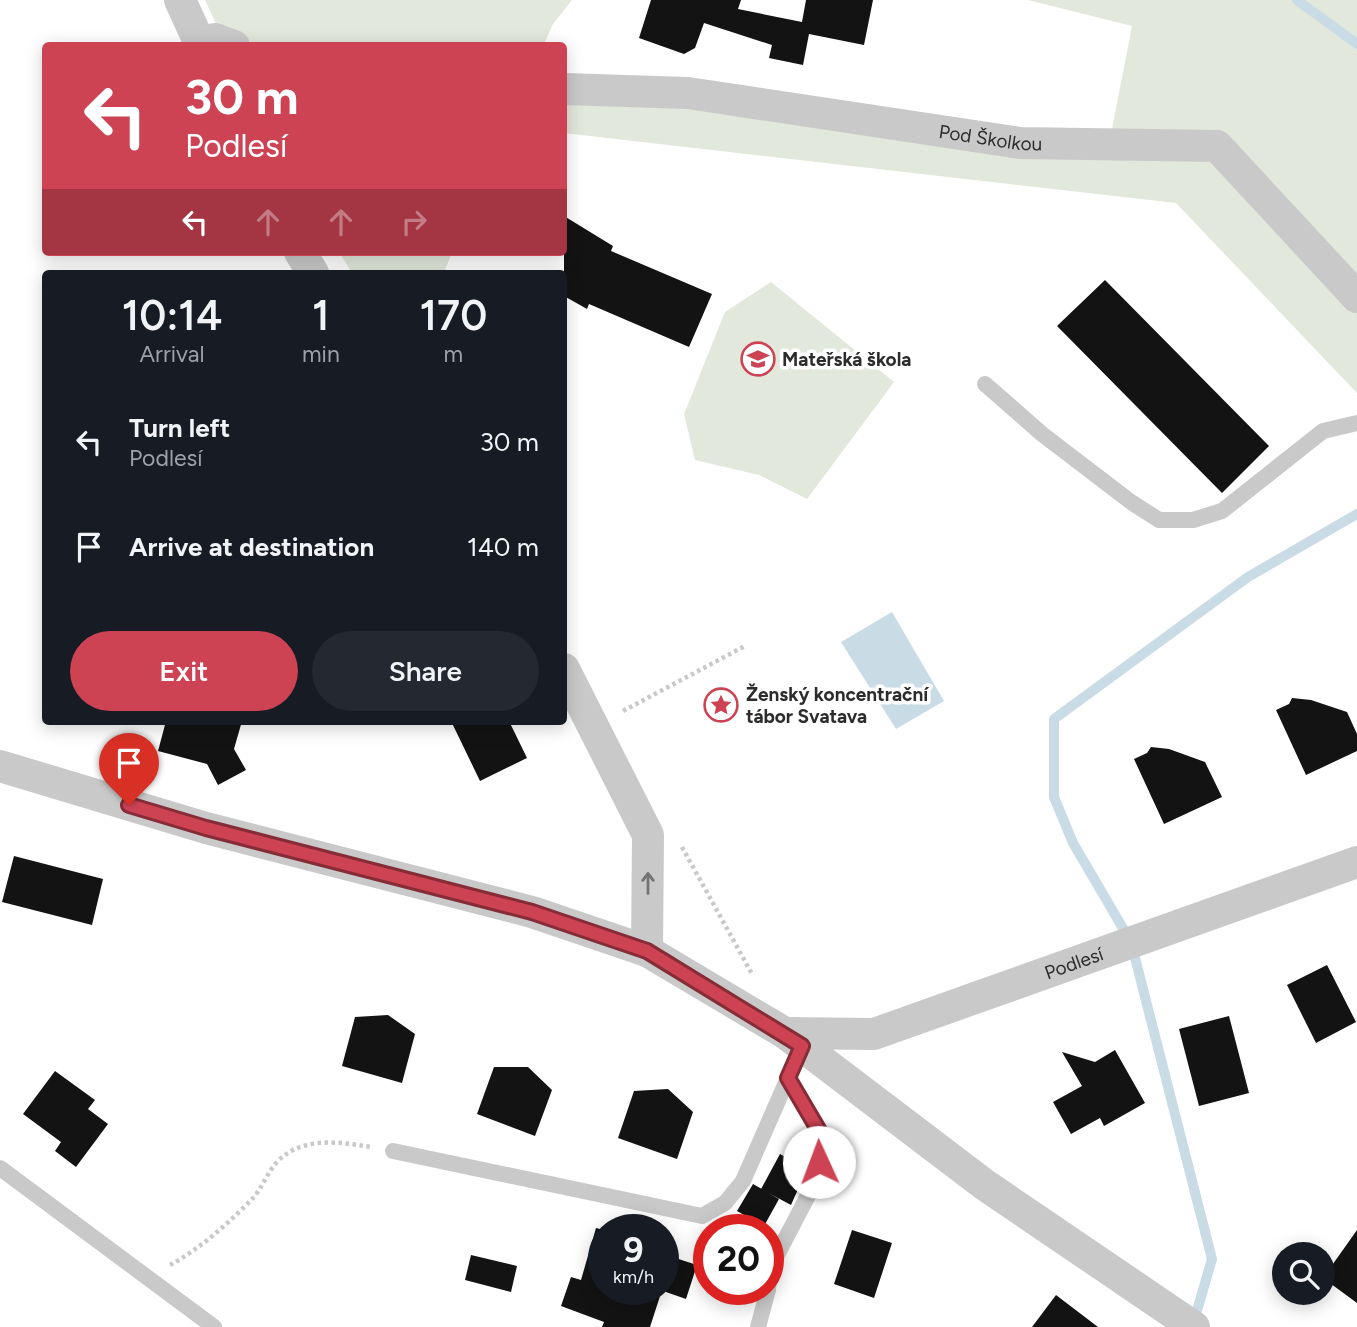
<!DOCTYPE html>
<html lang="en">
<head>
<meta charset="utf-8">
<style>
	:root { --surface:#171b24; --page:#242831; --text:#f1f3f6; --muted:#9ea1a6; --accent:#cd4354 }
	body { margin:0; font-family:Figtree,sans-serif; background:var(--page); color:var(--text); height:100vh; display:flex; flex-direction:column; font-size:26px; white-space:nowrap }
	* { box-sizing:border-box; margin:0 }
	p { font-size:23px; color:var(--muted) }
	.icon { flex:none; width:38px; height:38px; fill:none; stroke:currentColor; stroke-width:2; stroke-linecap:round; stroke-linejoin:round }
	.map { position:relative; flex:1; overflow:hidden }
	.drawer { position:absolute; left:42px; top:270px; width:525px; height:455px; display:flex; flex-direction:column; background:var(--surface); border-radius:7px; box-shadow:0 4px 18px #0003 }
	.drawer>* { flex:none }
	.banner { position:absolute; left:42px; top:42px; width:525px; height:214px; border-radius:7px; box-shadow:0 4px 18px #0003; background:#cd4354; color:#fff; overflow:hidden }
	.tools { position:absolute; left:1272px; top:1242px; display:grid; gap:14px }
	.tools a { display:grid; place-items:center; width:63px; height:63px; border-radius:50%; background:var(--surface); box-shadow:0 4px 18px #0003; font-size:35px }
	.speed { position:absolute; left:588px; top:1214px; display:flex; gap:14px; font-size:35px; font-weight:700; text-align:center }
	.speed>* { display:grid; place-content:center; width:91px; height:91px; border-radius:50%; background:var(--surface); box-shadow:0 4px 18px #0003; line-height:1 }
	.speed small { font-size:18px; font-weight:400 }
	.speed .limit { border:10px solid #d22; background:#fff; color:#111 }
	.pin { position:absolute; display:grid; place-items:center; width:60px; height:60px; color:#fff; margin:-72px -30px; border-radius:50% 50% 50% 0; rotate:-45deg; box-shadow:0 0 7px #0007 }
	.pin .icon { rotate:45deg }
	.me { position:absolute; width:77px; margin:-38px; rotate:358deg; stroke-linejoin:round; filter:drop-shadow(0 0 5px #0008) }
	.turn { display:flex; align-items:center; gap:24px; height:147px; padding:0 28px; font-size:32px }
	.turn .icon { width:91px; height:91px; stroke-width:2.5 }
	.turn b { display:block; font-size:49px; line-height:60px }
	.lanes { display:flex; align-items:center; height:66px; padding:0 28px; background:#0003; justify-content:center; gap:35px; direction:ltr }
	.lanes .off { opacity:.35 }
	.eta { display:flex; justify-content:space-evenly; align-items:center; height:119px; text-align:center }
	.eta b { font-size:42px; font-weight:600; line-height:49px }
	.action { display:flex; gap:14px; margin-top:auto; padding:14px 28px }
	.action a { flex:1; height:80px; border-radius:42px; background:var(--accent); color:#fff; font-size:28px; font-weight:600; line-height:80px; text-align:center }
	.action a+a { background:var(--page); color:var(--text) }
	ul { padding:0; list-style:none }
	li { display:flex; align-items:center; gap:21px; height:105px; padding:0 28px }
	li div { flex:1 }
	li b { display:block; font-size:26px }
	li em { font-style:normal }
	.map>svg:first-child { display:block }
	.green { fill:#e2e8db }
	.water { fill:#c9dce5 }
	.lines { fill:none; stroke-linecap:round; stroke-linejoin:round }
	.stream { stroke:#c9dce5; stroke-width:10 }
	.building { fill:#131313 }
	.path { stroke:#c9c9c9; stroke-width:4.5; stroke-dasharray:3.5 3.5; stroke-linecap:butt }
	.lane { stroke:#c9c9c9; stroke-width:16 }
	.street { stroke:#c9c9c9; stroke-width:32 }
	.oneway { stroke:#737373 }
	.route-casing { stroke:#852c37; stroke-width:18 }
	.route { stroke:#cd4354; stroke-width:12 }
	.labels { text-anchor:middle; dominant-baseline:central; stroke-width:7; stroke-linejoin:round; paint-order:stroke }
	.street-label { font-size:19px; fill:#2c2c2c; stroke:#fff }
	.poi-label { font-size:19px; font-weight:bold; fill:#2c2c2c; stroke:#fff; text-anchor:start }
</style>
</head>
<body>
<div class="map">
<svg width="1357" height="1327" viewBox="0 0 1357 1327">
	<rect width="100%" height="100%" fill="#fff"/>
	<path class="green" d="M205 0H572L553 24 543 46 226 45Z
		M1028 0H1357V393L1176 203 564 133V105L699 106 1094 160 1112 129 1132 26Z
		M339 252H452L444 273H352Z
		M771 282 894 382 807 499 759 475 695 460 684 414 725 312Z"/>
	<path class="water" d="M892 612 944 701 896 729 841 642Z"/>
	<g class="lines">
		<path class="stream" d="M1297 0 1357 44
			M1194 1321 1212 1259 1131 942 1073 843 1054 797V719L1248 577 1357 514"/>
	</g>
	<path class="building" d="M651 0H741L738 9 802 22 806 0H873L864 45 809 34 803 65 769 58 772 45 704 23 695 48 684 54 639 38Z
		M564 216 613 246 611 251 712 294 689 347 589 304 587 309 564 296Z
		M1105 280 1269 446 1222 493 1057 326Z
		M1292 698 1311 700 1347 712 1357 734V751L1306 775 1276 710 1289 704Z
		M166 721H242L234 749 246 770 218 785 207 764 158 751Z
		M451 721H509L527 758 480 781Z
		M1151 747 1169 749 1205 762 1222 797 1164 824 1134 759 1147 753Z
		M14 856 103 879 92 925 2 902Z
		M1327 965 1356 1022 1316 1043 1287 985Z
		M388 1015 415 1034 402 1083 342 1066 355 1017Z
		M1229 1016 1249 1093 1199 1106 1179 1029Z
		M1115 1050 1145 1103 1104 1126 1100 1118 1071 1134 1053 1102 1082 1086 1062 1052 1095 1062Z
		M494 1067H528L552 1090 535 1136 477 1114Z
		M55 1071 95 1100 88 1109 108 1124 76 1167 55 1151 61 1142 23 1114Z
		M668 1089 693 1112 677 1159 618 1138 634 1091Z
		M780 1154 807 1169 791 1205 761 1189Z
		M753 1184 779 1199 764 1226 737 1211Z
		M596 1228 604 1230V1290H662L650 1327H602L604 1322 561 1306 571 1277 581 1280Z
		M852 1230 892 1243 874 1298 834 1284Z
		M1357 1230V1303L1323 1278Z
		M663 1254 697 1265 686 1299 663 1291Z
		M471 1255 517 1266 511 1292 465 1280Z
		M1056 1295 1098 1327H1032Z"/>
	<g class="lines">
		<path class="path" d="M623 711 745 646
			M682 847 752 974
			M170 1265C200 1249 230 1222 254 1197 263 1186 268 1171 278 1161 303 1136 340 1142 371 1147"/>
		<path class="lane" d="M985 384 1042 434 1131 502 1159 520H1193L1222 511 1323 431 1357 423
			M393 1151 702 1216 725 1203 743 1181 802 1046
			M0 1168 214 1327
			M768 1287 776 1257 814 1184 825 1141 788 1078
			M758 1327 768 1290"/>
		<g class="street">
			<path d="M180 0 201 46"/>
			<path d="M200 43 215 39 234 46"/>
			<path id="s1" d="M564 89 688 93 1020 143 1217 146 1357 297"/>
			<path d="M300 252 313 273"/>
			<path d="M564 669 648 835 647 951"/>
			<path d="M0 766 206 828 532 912 647 951 785 1033 985 1185 1194 1327"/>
			<path id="s2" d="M785 1033 874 1034 1357 862"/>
		</g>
	</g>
	<defs><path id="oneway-shaft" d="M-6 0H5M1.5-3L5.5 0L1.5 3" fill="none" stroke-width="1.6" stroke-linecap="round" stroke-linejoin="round" transform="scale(1.75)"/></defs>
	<use class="oneway" href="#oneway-shaft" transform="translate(648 883) rotate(-90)"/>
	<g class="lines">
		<defs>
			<path id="route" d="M129 805 206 828 532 912 647 951 802 1046 788 1078 825 1141 819 1162"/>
		</defs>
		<use href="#route" class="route-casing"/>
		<use href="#route" class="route"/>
	</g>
	<defs>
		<symbol id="school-ring" viewBox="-11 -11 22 22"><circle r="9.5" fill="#fff" stroke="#cd4354" stroke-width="1.5"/><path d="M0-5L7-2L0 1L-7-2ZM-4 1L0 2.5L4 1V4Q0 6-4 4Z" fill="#cd4354"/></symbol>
		<symbol id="sight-ring" viewBox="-11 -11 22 22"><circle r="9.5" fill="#fff" stroke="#cd4354" stroke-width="1.5"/><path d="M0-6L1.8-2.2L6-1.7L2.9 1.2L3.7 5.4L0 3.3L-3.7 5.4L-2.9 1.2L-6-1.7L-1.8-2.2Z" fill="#cd4354"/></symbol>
	</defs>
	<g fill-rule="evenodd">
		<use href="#school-ring" x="739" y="340" width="38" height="38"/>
		<use href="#sight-ring" x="702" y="686" width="38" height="38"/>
	</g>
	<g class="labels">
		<g class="street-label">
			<text stroke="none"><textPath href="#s1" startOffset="430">Pod Školkou</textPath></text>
			<text stroke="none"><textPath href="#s2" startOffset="301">Podlesí</textPath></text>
		</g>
		<g class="poi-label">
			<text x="782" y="359">Mateřská škola</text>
			<text x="746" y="694">Ženský koncentrační<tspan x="746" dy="22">tábor Svatava</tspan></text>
		</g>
	</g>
</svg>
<div class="tools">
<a><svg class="icon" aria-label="search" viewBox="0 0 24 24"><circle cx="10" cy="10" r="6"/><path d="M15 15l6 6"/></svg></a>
</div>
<div class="speed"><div>9<small>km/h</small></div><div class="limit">20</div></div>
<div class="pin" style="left:129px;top:805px;background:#d93025"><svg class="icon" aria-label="arrive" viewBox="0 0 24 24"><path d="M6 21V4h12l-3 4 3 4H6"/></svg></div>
<svg class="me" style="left:819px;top:1162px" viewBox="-20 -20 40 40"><circle r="19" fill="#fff"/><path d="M0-13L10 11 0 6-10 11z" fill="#cd4354"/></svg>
<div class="banner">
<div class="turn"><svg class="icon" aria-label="left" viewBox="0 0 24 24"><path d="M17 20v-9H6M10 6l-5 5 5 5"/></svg><div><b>30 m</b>Podlesí</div></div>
<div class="lanes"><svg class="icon" aria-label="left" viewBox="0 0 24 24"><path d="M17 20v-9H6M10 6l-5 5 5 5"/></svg><svg class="icon off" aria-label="ahead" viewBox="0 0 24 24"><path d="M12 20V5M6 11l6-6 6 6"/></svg><svg class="icon off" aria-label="ahead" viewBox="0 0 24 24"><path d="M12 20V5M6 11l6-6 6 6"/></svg><svg class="icon off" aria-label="right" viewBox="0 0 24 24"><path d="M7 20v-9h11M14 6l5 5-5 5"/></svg></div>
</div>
<section class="drawer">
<div class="eta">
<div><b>10:14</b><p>Arrival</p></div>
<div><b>1</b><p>min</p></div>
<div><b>170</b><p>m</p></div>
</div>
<ul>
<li><svg class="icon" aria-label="left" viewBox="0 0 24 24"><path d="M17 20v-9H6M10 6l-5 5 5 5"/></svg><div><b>Turn left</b><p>Podlesí</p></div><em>30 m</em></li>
<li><svg class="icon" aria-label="arrive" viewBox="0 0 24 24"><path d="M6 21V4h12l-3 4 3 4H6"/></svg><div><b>Arrive at destination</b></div><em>140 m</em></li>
</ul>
<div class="action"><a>Exit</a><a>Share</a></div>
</section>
</div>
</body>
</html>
